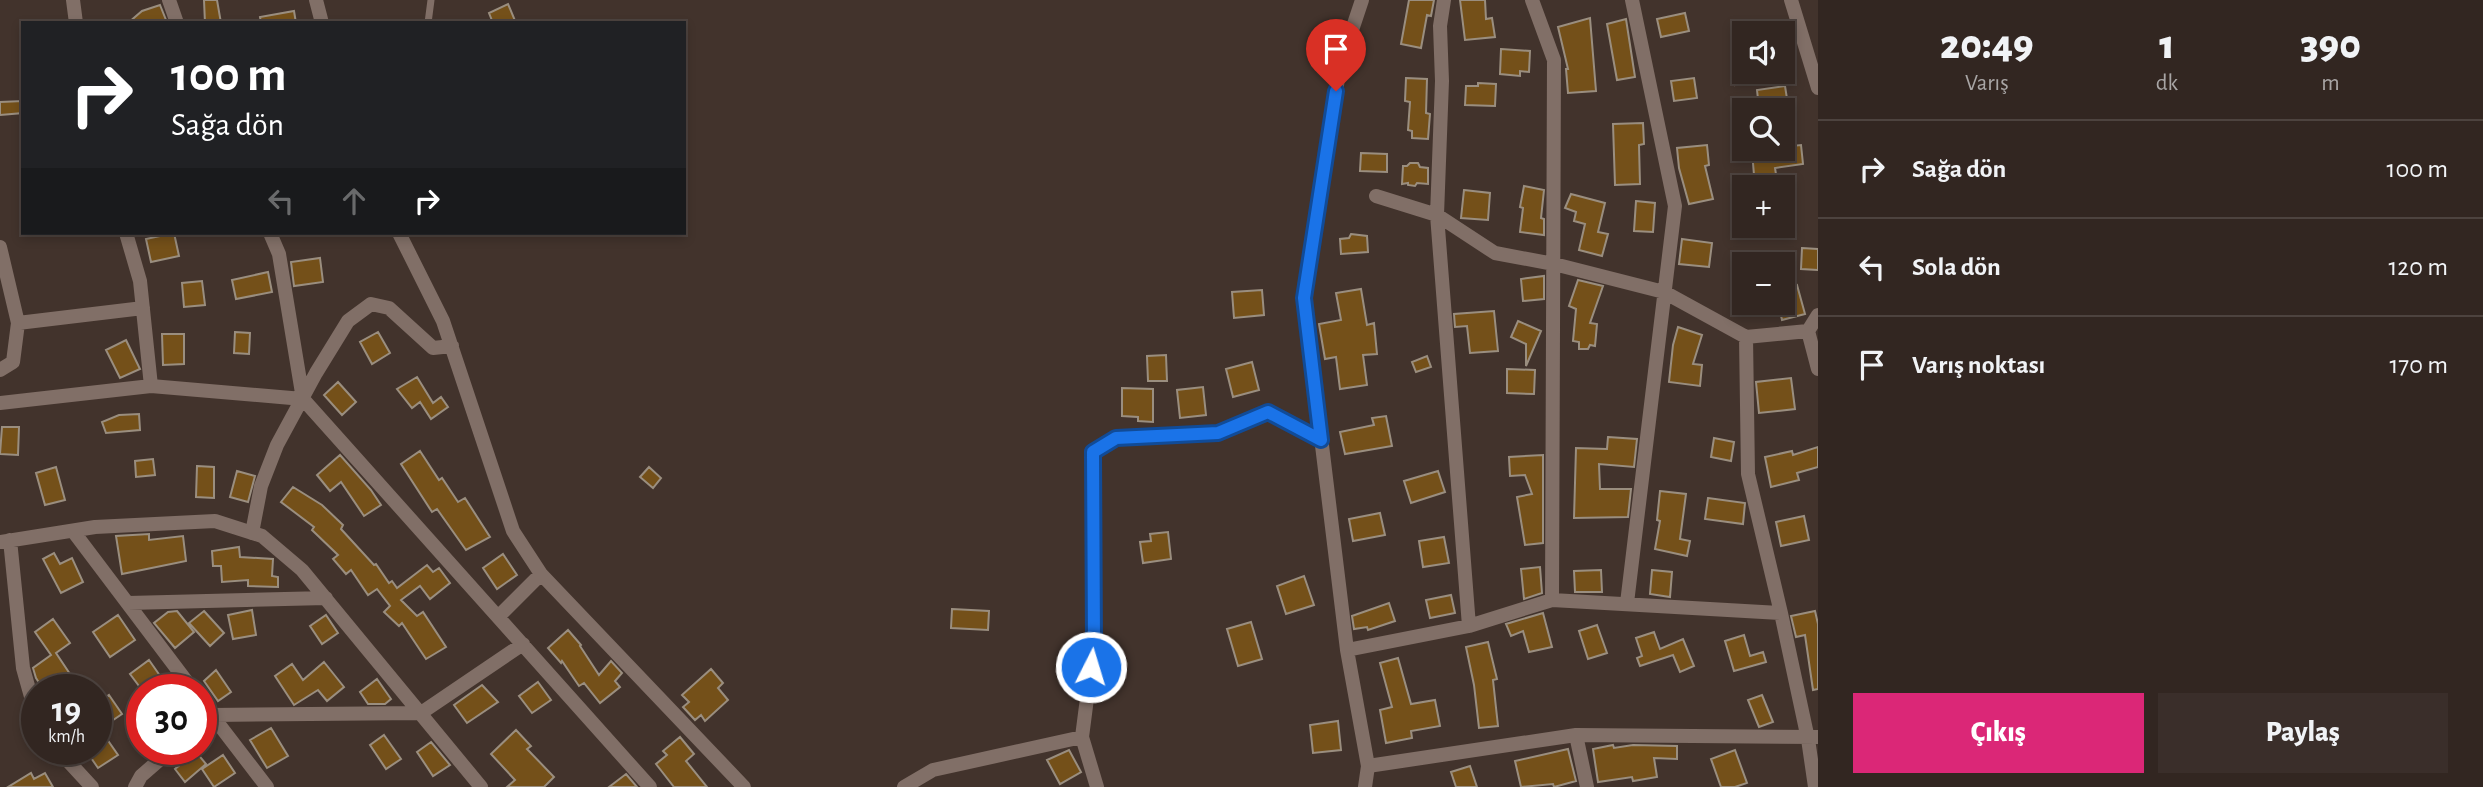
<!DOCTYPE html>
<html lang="tr">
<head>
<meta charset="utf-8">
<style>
	:root { --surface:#322621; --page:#3a2e2a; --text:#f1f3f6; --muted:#a8a5a5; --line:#4d433f; --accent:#db2777 }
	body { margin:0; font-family:"Alegreya Sans",sans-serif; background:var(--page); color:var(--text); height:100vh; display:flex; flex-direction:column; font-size:26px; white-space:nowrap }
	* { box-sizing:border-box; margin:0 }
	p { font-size:23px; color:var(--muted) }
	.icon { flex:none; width:38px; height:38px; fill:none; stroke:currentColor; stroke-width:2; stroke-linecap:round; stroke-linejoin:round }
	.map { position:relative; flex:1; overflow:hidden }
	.drawer { display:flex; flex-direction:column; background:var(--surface); width:665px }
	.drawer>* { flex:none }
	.hud { position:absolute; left:21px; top:21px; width:665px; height:214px; border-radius:0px; box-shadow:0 4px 10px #0003,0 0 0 2px var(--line); background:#202124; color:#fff; overflow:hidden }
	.buttons { position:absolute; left:1732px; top:21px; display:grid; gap:14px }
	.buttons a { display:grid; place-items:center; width:63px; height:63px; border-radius:0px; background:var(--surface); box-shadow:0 4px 10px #0003,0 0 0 2px var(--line); font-size:35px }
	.speed { position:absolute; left:21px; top:674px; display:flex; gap:14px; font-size:35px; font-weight:700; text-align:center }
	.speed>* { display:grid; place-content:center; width:91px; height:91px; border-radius:50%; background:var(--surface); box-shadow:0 4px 10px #0003,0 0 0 2px var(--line); line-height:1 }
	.speed small { font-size:18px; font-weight:400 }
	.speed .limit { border:10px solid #d22; background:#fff; color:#111 }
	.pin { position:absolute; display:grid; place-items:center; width:60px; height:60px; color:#fff; margin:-72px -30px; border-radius:50% 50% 50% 0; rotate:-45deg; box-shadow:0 0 7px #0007 }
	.pin .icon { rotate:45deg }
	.me { position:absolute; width:77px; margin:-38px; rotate:5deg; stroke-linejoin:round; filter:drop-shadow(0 0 5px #0008) }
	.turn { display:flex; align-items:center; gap:24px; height:147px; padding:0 35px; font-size:32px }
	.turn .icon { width:91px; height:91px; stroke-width:2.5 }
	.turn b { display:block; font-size:49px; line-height:60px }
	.lanes { display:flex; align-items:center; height:66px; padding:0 35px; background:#0003; justify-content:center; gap:35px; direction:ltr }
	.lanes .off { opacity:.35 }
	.eta { display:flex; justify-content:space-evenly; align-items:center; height:119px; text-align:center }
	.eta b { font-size:42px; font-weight:800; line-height:49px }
	.primary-button { display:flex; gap:14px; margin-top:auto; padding:14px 35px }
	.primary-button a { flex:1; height:80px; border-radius:0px; background:var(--accent); color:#fff; font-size:28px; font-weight:800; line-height:80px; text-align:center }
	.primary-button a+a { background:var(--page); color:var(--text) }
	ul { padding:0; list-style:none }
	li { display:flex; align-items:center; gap:21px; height:98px; padding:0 35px; border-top:2px solid var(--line) }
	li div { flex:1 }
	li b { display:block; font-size:26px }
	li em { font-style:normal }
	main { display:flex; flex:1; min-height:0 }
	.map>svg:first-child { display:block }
	.building { fill:#745019; stroke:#9a8e7f; stroke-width:2 }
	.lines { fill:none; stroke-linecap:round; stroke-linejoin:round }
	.lane { stroke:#816f67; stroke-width:7 }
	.street { stroke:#816f67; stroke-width:14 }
	.route-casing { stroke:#114b97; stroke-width:18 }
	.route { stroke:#1a73e8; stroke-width:12 }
</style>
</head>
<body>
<main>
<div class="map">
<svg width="1818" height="787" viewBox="0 0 1818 787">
	<rect width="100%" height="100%" fill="#42332c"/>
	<path class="building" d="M204 0H217L221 23H205Z
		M1409 0H1434L1431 16 1427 15 1421 48 1401 44Z
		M1460 0H1485L1486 19 1492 18 1495 37 1465 40Z
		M508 4 516 23H493L489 13Z
		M160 5 166 20 158 23H128L142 11Z
		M294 11 296 23H261L260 17Z
		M1685 13 1689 31 1661 37 1657 19Z
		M1590 18 1596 91 1568 93 1566 69H1568L1558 27Z
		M1626 19 1635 77 1617 80 1607 24Z
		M1501 49 1530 51 1529 72 1520 71V76L1500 74Z
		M1745 58V72H1759L1760 81 1735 85 1732 60Z
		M1406 78 1427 79 1426 113 1430 114 1428 139 1412 138V131L1408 130 1410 102 1405 101Z
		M1694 78 1697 98 1674 101 1671 81Z
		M1478 83 1496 84 1495 106 1465 105 1466 86H1478Z
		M1785 86 1788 105 1759 108 1757 90Z
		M23 101V113L0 115V102Z
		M1643 123 1644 144 1639 145 1640 184 1615 185 1613 124Z
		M1707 145 1709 165 1705 166 1713 199 1689 204 1679 168 1677 148Z
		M1801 145 1803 164 1775 168 1778 187H1755L1752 151 1783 149V147Z
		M1361 153 1387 154V172L1360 171Z
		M1410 163H1418L1420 167 1428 168V184L1417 183 1415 186 1408 185V183L1402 184 1403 166H1407Z
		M1524 186 1544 190 1541 218 1544 219V235L1520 232 1523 208 1520 207Z
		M1464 190 1490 193 1488 220 1461 218Z
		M1571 194 1605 203 1598 232 1608 234 1602 256 1579 250 1585 224 1574 221 1576 212 1565 208Z
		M1636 201 1655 203 1653 232 1634 231Z
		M174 233 179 256 151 262 146 239Z
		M1351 234 1367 236 1368 252 1341 254 1340 239 1349 238Z
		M1682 239 1712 243 1709 267 1679 264Z
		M1802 248 1818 249V270L1801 269Z
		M320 258 323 282 294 286 291 262Z
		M268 272 272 292 236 299 232 280Z
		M1544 276V299L1523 301 1521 279Z
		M1578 280 1603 286 1590 323 1597 324 1595 346 1590 345 1588 349H1579V342L1573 341 1576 309 1569 306Z
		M202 281 205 305 184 307 182 283Z
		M1797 285 1805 314 1782 320 1778 303H1783V289Z
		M1361 289 1367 325 1374 323 1377 354 1363 355 1367 385 1340 389 1336 357 1325 359 1319 324 1341 320 1336 293Z
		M1262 290 1264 315 1234 318 1232 292Z
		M1494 311 1498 351 1470 353 1467 326 1455 327 1454 314Z
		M1518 321 1541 331 1526 366V344L1511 337Z
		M1678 327 1702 335 1693 364 1702 365 1700 386 1669 382 1673 345Z
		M235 332 250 333 249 354 234 353Z
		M378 332 390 353 372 364 360 342Z
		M162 334H184V364L163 365Z
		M126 340 140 369 120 378 106 350Z
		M1166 355 1167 381H1148L1147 356Z
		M1427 356 1431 367 1416 372 1412 362Z
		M1252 362 1259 390 1233 397 1226 369Z
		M1507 369 1535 370 1534 394 1507 393Z
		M417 377 433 403 441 397 448 407 431 419 420 402 412 408 397 389Z
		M1791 378 1795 409 1759 413 1756 382Z
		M338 382 356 402 342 415 324 395Z
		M1203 387 1206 415 1180 418 1177 390Z
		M1122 388 1153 389V422L1138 421V417L1122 416Z
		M139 414 140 430 106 433 102 422 119 415Z
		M1386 416 1392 446 1345 454 1340 432 1374 425 1372 418Z
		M2 427H19L18 455 0 454Z
		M1608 437 1637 439 1634 467 1599 464 1600 489H1631L1628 517 1574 518 1576 448 1607 449Z
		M1714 438 1734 442 1731 461 1711 457Z
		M1818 447V467L1797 473 1799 480 1771 487 1765 457 1792 451 1793 455Z
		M420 451 439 480 442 478 458 502 465 498 490 537 466 550 437 509 432 512 401 464Z
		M340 455 371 490 381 505 364 516 341 482 330 491 317 475Z
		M1543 455V543L1525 545 1517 497 1532 494 1525 475 1510 476 1509 457Z
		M153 459 155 475 136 477 135 461Z
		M197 466 214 467V498L196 497Z
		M56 467 65 500 45 505 36 473Z
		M649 467 661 478 653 488 640 477Z
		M237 471 255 476 248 502 230 497Z
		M1438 471 1445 492 1411 503 1404 481Z
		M293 487 322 505 343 525 341 529 374 565 376 564 389 583 392 581 397 588 427 565 433 572 439 568 450 583 430 599 420 586 401 600 417 616 423 612 446 647 426 659 402 623 399 626 384 612 390 606 377 589 368 595 351 570 346 574 333 559 338 555 312 530 314 527 281 502Z
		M1660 491 1686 494 1680 539 1690 541 1687 556 1655 549 1660 521 1657 520Z
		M1708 498 1745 503 1743 524 1705 519Z
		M1380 513 1385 535 1353 541 1349 519Z
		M1804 516 1809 540 1781 546 1776 522Z
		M1168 532 1171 559 1143 563 1140 542 1151 541 1150 534Z
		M149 534V540L183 536 186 561 122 574 116 536Z
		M1444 537 1449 563 1423 567 1419 541Z
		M239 547 240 557 273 559 272 576 278 577V587L248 586V580L222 582 221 566H213L212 551Z
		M54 553 60 564 72 558 83 582 61 593 43 559Z
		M503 554 517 575 497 589 483 568Z
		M1540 567 1542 593 1524 599 1521 569Z
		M1601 570 1602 592H1575L1574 571Z
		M1652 570 1672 572 1670 597 1650 594Z
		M1304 576 1314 605 1286 614 1277 586Z
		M1451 595 1455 613 1430 618 1426 600Z
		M1389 603 1395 621 1368 630 1367 627 1354 629 1352 616Z
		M952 609 989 611 988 630 951 628Z
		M252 610 256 635 233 639 228 615Z
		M177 611 194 632 175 648 154 623 168 612Z
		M204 611 224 633 210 646 189 623Z
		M1815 611 1818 624V689L1813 690 1805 635 1796 637 1791 616Z
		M1543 613 1552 647 1529 652 1523 631 1511 636 1506 624Z
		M118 615 135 640 110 657 93 632Z
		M326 615 338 633 322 644 310 626Z
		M53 619 70 643 56 653 72 677 53 690H44L36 678 33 668 51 655 35 632Z
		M1251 622 1262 659 1238 666 1227 629Z
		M1597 625 1607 653 1588 659 1579 631Z
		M568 630 581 645 580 646 599 675 611 661 622 673 615 681 620 687 600 703 584 683 579 686 562 661 561 663 548 648Z
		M1654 632 1660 649 1683 639 1694 666 1680 672 1673 655 1640 666 1637 658 1642 656 1636 638Z
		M1744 635 1750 656 1763 652 1766 662 1734 671 1725 641Z
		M1488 642 1497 679 1493 680 1498 726 1479 728 1474 685 1466 647Z
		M1398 658 1411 704 1435 700 1440 726 1411 731 1412 738 1386 743 1380 710 1392 707 1380 663Z
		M149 660 170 690H142L130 674Z
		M324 662 344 687 327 701 318 690 294 705 275 676 292 664 303 680Z
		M711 669 723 683 718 688 728 700 705 721 701 715 695 720 683 707 689 702 682 695Z
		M216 670 231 692 218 701 204 681Z
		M377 679 391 699 385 704H368L360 692Z
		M538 682 551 700 532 713 519 696Z
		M482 685 498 702 467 723 454 705Z
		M109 695 122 714 100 729 118 755 98 768 85 749H96V704Z
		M1762 695 1773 722 1759 727 1748 700Z
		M1338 721 1341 750 1313 753 1310 725Z
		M271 728 288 756 267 768 250 740Z
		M516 730 531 746 527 749 554 777 544 787H507L515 780 491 754Z
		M384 735 401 759 386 769 370 745Z
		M680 737 694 754 686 761 707 787H674L656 764 667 755 663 751Z
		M431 742 450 765 433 776 417 752Z
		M1613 745 1614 748 1633 745 1677 746V759L1654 758 1657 777 1633 781 1632 777 1598 782 1593 749Z
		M1568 749 1576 781 1554 787 1553 784 1521 787 1515 761Z
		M1069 750 1081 772 1060 784 1047 760Z
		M1735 750 1747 783 1735 787H1721L1711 759Z
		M196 752 206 764 185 782 175 769Z
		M223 755 235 773 214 787 202 769Z
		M1470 766 1477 787H1456L1451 772Z
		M31 773 34 779 45 773 53 787H8Z
		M626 774 637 787H609Z"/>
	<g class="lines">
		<path class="lane" d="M428 23 431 0"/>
		<path class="street" d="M73 0 76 23
			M169 0 177 23
			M316 0 322 23
			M1362 0 1340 66 1304 298 1347 650 1368 766 1365 787
			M1444 0 1440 26 1442 81 1437 215 1469 626
			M1532 0 1554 60 1552 600
			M1791 0 1818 88
			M1376 196 1437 215 1495 253 1554 264 1664 292 1746 337 1808 331
			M126 233 140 281 151 386
			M270 233 279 254 303 399 650 787
			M399 233 443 321 513 531 541 574 744 787
			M0 247 18 323 13 362 0 370
			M1818 315 1808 331 1818 369
			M18 323 143 308
			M1746 337 1748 474 1781 613 1808 739 1815 787
			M0 403 151 386 303 399
			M73 531 193 690
			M252 533 261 486 277 445 316 373 348 321 371 304 389 308 433 348 452 346
			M10 540 23 668 37 718
			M0 542 95 527 215 521 262 536 302 570 481 787
			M128 603 326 598
			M1627 603 1675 206 1632 0
			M498 617 541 574
			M1347 650 1469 626 1552 600 1781 613
			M201 701 267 787
			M201 724 212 715 421 713 523 644
			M1576 735 1587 787
			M57 749 92 787
			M1368 766 1576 735 1818 737
			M135 787 141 776 172 749
			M904 787 933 770 1082 737
			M1097 787 1082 737 1094 644 1093 452 1116 438 1218 433 1268 412 1321 440"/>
	</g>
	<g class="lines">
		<defs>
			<path id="route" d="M1091 667 1094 644 1093 452 1116 438 1218 433 1268 412 1321 440 1304 298 1336 91"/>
		</defs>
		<use href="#route" class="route-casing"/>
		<use href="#route" class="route"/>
	</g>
</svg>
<div class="buttons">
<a><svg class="icon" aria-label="sound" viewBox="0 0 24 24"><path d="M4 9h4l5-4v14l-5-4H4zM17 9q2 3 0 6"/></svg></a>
<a><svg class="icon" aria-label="search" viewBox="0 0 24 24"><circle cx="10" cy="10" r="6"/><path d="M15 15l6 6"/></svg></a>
<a>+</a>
<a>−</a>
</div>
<div class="speed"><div>19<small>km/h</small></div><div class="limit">30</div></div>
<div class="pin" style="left:1336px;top:91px;background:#d93025"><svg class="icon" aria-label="arrive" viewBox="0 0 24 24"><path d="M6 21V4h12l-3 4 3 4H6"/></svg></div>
<svg class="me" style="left:1091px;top:667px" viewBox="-20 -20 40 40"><circle r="17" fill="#1a73e8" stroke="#fff" stroke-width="3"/><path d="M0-11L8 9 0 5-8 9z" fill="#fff"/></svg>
<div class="hud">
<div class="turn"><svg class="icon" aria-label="right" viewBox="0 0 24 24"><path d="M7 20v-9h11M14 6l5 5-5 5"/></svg><div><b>100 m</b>Sağa dön</div></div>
<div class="lanes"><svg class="icon off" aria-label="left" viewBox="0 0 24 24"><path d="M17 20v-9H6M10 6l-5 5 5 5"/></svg><svg class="icon off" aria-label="ahead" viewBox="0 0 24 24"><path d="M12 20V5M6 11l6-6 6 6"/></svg><svg class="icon" aria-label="right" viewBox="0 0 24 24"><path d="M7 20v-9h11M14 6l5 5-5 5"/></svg></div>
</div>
</div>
<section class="drawer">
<div class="eta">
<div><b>20:49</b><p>Varış</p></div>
<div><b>1</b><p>dk</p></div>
<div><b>390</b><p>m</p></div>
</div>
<ul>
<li><svg class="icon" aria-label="right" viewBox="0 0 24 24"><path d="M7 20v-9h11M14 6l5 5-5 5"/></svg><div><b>Sağa dön</b></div><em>100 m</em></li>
<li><svg class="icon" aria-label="left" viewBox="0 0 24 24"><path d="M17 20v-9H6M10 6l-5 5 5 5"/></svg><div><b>Sola dön</b></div><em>120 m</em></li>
<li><svg class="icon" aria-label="arrive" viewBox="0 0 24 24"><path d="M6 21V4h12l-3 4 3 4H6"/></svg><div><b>Varış noktası</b></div><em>170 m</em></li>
</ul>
<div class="primary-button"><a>Çıkış</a><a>Paylaş</a></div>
</section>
</main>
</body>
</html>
